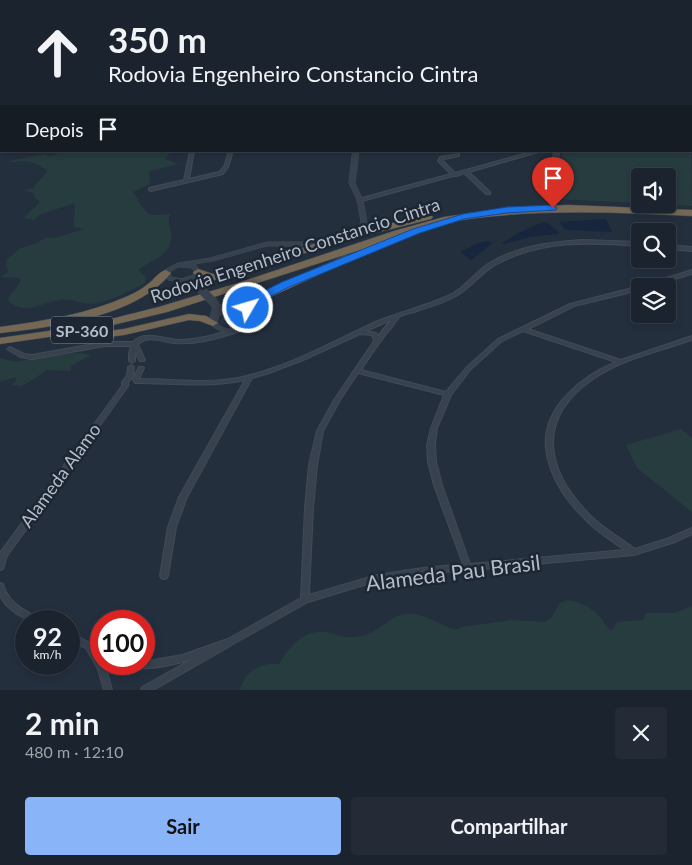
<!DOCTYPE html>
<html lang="pt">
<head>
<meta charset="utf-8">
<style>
	:root { --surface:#1b232e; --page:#242b36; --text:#f1f3f6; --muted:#a0a4aa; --line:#39404a; --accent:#8ab4f8 }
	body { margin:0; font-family:Lato,sans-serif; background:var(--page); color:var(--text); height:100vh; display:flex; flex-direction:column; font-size:19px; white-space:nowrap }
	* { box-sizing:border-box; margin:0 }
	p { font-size:16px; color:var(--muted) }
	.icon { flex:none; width:28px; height:28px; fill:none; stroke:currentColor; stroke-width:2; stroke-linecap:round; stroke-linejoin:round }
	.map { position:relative; height:690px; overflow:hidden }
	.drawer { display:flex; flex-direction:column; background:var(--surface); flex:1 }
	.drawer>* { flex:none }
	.banner { position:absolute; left:0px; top:0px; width:692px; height:152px; box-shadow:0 2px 8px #0003,0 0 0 1px var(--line); background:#1b232e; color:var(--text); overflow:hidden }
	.tools { position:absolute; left:631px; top:168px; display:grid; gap:10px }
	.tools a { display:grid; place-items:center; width:45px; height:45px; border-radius:5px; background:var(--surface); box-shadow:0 2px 8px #0003,0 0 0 1px var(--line); font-size:25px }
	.speed { position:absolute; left:15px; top:610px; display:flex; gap:10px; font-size:25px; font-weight:700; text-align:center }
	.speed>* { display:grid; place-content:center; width:65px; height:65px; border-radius:50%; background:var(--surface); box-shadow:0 2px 8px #0003,0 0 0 1px var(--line); line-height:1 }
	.speed small { font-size:12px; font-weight:400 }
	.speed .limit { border:8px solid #d22; background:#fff; color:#111 }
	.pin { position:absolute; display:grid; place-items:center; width:42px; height:42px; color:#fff; margin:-51px -21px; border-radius:50% 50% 50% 0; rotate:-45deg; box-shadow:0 0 5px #0007 }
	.pin .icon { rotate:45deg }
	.me { position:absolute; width:55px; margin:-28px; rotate:52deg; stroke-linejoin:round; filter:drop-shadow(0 0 4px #0008) }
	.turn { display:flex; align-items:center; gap:18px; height:105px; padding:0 25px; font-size:22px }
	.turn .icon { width:65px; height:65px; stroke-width:2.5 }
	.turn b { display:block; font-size:35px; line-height:42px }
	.then { display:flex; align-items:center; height:48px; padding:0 25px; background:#0003; gap:10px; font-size:19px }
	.round { display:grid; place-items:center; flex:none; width:52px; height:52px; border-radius:5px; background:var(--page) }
	.summary { display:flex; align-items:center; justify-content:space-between; height:85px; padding:0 25px }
	h1 { font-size:30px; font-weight:700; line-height:38px }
	.action { display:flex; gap:10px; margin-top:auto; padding:10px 25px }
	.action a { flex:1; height:58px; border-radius:5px; background:var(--accent); color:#111; font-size:20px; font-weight:700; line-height:58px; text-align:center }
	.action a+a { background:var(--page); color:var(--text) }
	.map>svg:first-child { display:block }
	.green { fill:#263c3f }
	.water { fill:#17263c }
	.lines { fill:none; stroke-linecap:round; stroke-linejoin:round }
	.minor-casing { stroke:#414a57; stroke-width:2 }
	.tertiary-casing { stroke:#414a57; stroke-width:1 }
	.motorway-casing { stroke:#434c59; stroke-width:1 }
	.minor { fill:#38414e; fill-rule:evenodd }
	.tertiary { fill:#38414e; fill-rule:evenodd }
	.motorway { fill:#746855; fill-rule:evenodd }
	.tertiary-bridge-casing { stroke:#414a57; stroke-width:9; stroke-linecap:butt }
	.tertiary-bridge { stroke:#38414e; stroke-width:8 }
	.route { fill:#1a73e8; stroke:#114b97 }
	.labels { text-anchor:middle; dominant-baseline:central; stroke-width:5; stroke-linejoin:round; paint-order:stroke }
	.shield { fill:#1d2633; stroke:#878f9c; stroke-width:1 }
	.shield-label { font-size:16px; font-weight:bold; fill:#b4bcc9 }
	.street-label { font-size:18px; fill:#b4bcc9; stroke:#1d2633 }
	.near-street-label { font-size:21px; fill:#b4bcc9; stroke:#1d2633 }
</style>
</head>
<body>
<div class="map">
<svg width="692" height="690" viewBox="0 0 692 690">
	<rect width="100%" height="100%" fill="#242f3e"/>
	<path class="green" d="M691 134 692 206 645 204H668V176H640V203L555 199 562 151H691Z
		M64 151H172L165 159 178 164 150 171 149 173 150 184 133 192C146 211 143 218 170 214 167 222 170 225 171 233 173 256 152 259 138 270L146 278 145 283C133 290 104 304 90 304 80 303 69 298 59 300 39 303 28 316 8 301 9 293 18 288 21 280L19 278 0 277 8 272 6 260 21 248 37 243 47 237 55 238 84 229 74 227C73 219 76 210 74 203L39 215 34 220 24 218 40 202 35 198 34 193 24 190 34 188C37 180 44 179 47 170 41 166 31 161 24 161 17 161 14 164 8 161L46 154 48 157Z
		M232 313 243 317V322L233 327 221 323 220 321 223 316Z
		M81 353 91 355 71 366V371L47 370 29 382 21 386 12 385 17 379 15 377 0 382V358L16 362 49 355Z
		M681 429 692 438V512L637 468 626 445Z
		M568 600C579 602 590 606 598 615 604 620 605 627 612 630L617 622 643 620 646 613H675L692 606V690H240C245 671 260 662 279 664 291 645 305 627 330 633 346 637 350 640 368 634 380 630 392 615 405 614 423 612 439 625 456 630L462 627 511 620 544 622 551 618 560 603Z"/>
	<path class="water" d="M606 219 612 232 566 230 559 222Z
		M543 222 548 223 559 232 558 234 530 237 504 244 502 243 518 233Z
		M488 241 493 243 471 260 460 252 481 242Z"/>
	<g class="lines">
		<defs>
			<path id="minor" d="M457 0H461L462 1H458Z
				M500 0H504V1H500Z
				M523 0H531L528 1H521Z
				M601 0H607L609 1H604Z
				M691 96H692V98H691Z
				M691 132H692V134H691Z
				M190 151H194L189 179 219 172 224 167 229 151H233L228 167 223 174 151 191 149 190V188L184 180Z
				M534 151H542L469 172 490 192V194H486L464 173 457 176H453L362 201H358L357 200 358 199 451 174 438 161 440 157 459 154V156L444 159 443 161 455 173Z
				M583 240 640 242V246C591 242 539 240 495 265 480 273 471 288 456 296 444 303 430 307 417 311 412 313 403 314 399 317 396 321 393 326 390 329 379 342 370 356 361 370L446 392 467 367 498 339 570 304 640 286V290L574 306 528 329 621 360 692 336V340C659 351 622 359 593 379 534 420 546 472 592 517 605 530 621 538 635 549L669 538 692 528V534L675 542 634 555 471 570 468 571 465 570 423 574 377 581 308 602 231 645 230 646 153 690H141L142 687 194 658C178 664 150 671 134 667L133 664H144V661H148L182 655 228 639 301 598 305 508 309 465 317 431 334 400 374 341 372 335 360 334 303 360 269 373 252 378 187 497 176 527 168 576 167 578 164 579 161 578 160 576 168 527 179 497 245 380C209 388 172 383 136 383L134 382 133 379 139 367H143L144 368 139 379C172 379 206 384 238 378 288 368 333 341 378 321 402 311 427 306 450 295 465 288 474 273 488 264 516 246 551 242 583 240ZM391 320 378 336 376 333 366 331ZM523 331 616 362C582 376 542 407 546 448 549 476 566 501 586 520 597 532 612 541 625 550L470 564 442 485 436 462 435 445 437 428 451 395 471 369 502 341ZM358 373 444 395 431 428 427 445 428 462 434 485 463 564 423 568 377 575 309 595 313 508 317 465 323 431 340 400Z
				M668 245 692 247V251L668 249Z
				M692 270V274L651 286H643L644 285Z
				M236 329 238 330 239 331 238 332C218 338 197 345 175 343 163 342 147 334 138 345L145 360 144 361H140L135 353V361L132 363 129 361V353L131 346H105L32 359 20 357 7 349 10 347 24 354 32 355 105 342H133C145 330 163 339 178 340 198 340 217 334 236 329Z
				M131 365 134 367 133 377 128 382V386L7 556 3 569 0 570V553L122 386V382L127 376 128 367Z
				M0 583 3 584C5 588 5 592 8 595 15 607 29 613 41 619L42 621H31L17 614 6 605 0 596Z
				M69 633 101 648V655H99L101 659V664H104L106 668 112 690H104L98 669 86 648 69 640Z"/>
			<path id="tertiary" d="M99 0H105L106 1H101Z
				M374 0H378L379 1H375Z
				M1 118V122L0 123V119Z
				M353 151H359L355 183 363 200 367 222 362 229 308 246H267L213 261 195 264 201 272 198 277 182 283 168 280 163 273 166 269 178 263 210 258 267 242H308L358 227 361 222 357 200 349 183ZM179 267 192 268 195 272 193 275 181 279 172 277 169 273Z
				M554 151H560L552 196 549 198 546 196Z
				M214 304H220L221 309C229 307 247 305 252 314 254 316 254 319 255 322 243 336 222 337 209 323ZM237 311 246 315 247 322C238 330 226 332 217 323L219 316 228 312Z"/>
			<path id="motorway" d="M568 205 692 210V216C609 212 527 208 444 223L167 312 83 332 0 344V338L83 326 159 307 238 283 394 231 444 217 506 208Z
				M428 214 433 217 431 219 336 243 225 279 212 280 194 274 193 272 198 269 213 274 224 273 330 239Z
				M347 255 352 258 351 260 257 303 254 306 253 316H245C241 310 245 304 249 299Z
				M166 270 171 273C136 317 53 327 0 333V327C44 321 88 314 128 296 135 293 142 289 148 284 154 280 158 272 166 270Z
				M189 314 206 316 218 323 213 326 200 321 189 320 124 335 77 341 71 338 77 335 124 329Z"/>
		</defs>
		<use href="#minor" class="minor-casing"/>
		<use href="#tertiary" class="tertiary-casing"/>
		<use href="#motorway" class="motorway-casing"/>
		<use href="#minor" class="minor"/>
		<use href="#tertiary" class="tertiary"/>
		<use href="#motorway" class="motorway"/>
		<defs>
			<path id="tertiary-bridge" d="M197 285 216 305"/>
		</defs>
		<use href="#tertiary-bridge" class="tertiary-bridge-casing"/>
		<use href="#tertiary-bridge" class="tertiary-bridge"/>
	</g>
	<path class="route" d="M553 205 557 208 556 210 507 213 464 219 420 233 289 287 257 303 252 311H244L243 308 250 298 282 282 413 229 463 214 507 207Z"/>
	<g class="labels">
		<rect class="shield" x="51" y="316.5" width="62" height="27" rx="4"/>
		<g class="shield-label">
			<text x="82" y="330">SP-360</text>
		</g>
		<g class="street-label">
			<text transform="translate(295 250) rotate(-18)">Rodovia Engenheiro Constancio Cintra</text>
			<text transform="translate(60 475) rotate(-54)">Alameda Alamo</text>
		</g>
		<g class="near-street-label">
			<text transform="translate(453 572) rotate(-7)">Alameda Pau Brasil</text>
		</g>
	</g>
</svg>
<div class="tools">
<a><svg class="icon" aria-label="sound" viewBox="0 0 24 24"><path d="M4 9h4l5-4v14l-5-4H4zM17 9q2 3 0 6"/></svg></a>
<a><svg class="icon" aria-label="search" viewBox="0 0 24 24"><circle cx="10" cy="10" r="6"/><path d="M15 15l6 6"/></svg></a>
<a><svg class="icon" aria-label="layers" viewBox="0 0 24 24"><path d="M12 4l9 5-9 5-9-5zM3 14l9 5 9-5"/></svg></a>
</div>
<div class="speed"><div>92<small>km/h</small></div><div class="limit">100</div></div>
<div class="pin" style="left:553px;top:208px;background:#d93025"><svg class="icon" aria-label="arrive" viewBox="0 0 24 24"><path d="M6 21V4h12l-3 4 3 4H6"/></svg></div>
<svg class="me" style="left:248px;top:308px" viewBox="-20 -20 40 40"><circle r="17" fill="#1a73e8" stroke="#fff" stroke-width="3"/><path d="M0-11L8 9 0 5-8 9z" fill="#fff"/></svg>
<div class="banner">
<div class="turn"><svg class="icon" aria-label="ahead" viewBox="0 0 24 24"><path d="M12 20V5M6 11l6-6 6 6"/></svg><div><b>350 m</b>Rodovia Engenheiro Constancio Cintra</div></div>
<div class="then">Depois<svg class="icon" aria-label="arrive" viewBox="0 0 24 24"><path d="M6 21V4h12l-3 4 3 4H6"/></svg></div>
</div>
</div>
<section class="drawer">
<div class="summary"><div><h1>2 min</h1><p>480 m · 12:10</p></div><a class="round"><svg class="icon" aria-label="close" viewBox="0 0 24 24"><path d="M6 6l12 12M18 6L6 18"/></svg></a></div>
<div class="action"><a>Sair</a><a>Compartilhar</a></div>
</section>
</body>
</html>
